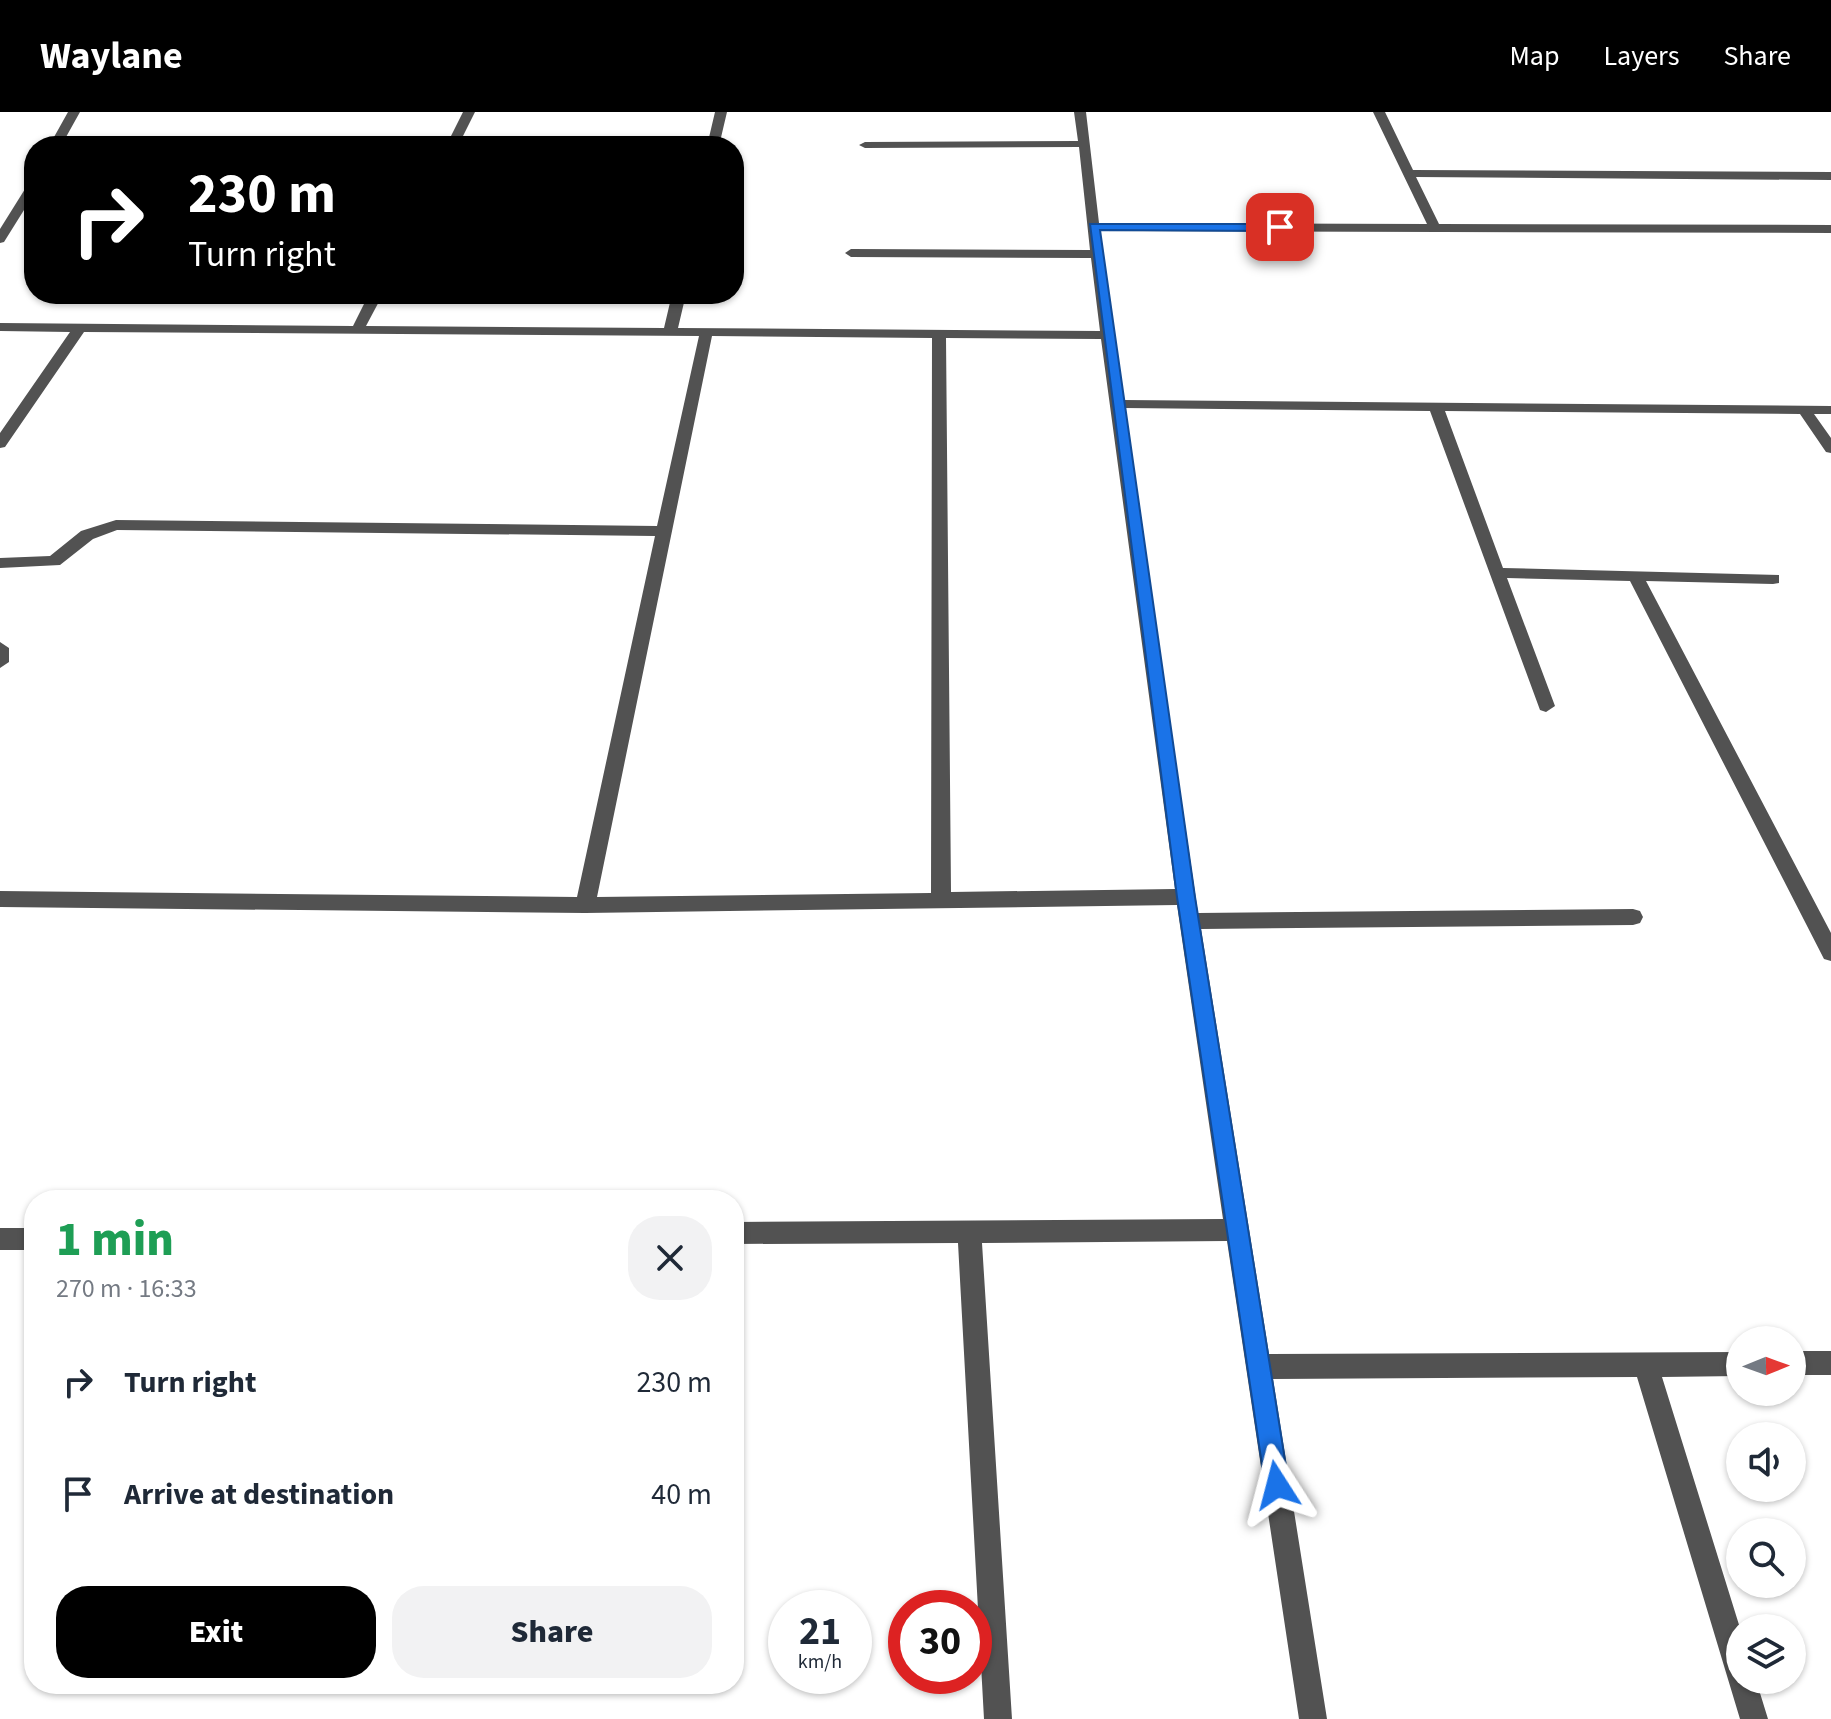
<!DOCTYPE html>
<html lang="en">
<head>
<meta charset="utf-8">
<style>
	:root { --surface:#fff; --page:#f2f2f3; --text:#1f2937; --muted:#747a83; --accent:#000 }
	body { margin:0; font-family:"Source Sans 3",sans-serif; background:var(--page); color:var(--text); height:100vh; display:flex; flex-direction:column; font-size:30px; white-space:nowrap }
	* { box-sizing:border-box; margin:0 }
	p { font-size:26px; color:var(--muted) }
	.icon { flex:none; width:44px; height:44px; fill:none; stroke:currentColor; stroke-width:2; stroke-linecap:round; stroke-linejoin:round }
	.map { position:relative; flex:1; overflow:hidden }
	.side { position:absolute; left:24px; top:1078px; width:720px; height:504px; display:flex; flex-direction:column; background:var(--surface); border-radius:32px; box-shadow:0 2px 6px #0004 }
	.side>* { flex:none }
	.hud { position:absolute; left:24px; top:24px; width:720px; height:168px; border-radius:32px; box-shadow:0 2px 6px #0004; background:#000; color:#fff; overflow:hidden }
	.needle { width:52px; rotate:89deg }
	.fabs { position:absolute; left:1726px; top:1214px; display:grid; gap:16px }
	.fabs a { display:grid; place-items:center; width:80px; height:80px; border-radius:50%; background:var(--surface); box-shadow:0 2px 6px #0004; font-size:40px }
	.speed { position:absolute; left:768px; top:1478px; display:flex; gap:16px; font-size:40px; font-weight:700; text-align:center }
	.speed>* { display:grid; place-content:center; width:104px; height:104px; border-radius:50%; background:var(--surface); box-shadow:0 2px 6px #0004; line-height:1 }
	.speed small { font-size:20px; font-weight:400 }
	.speed .limit { border:12px solid #d22; background:#fff; color:#111 }
	.pin { position:absolute; display:grid; place-items:center; width:68px; height:68px; color:#fff; margin:-34px; border-radius:16px; box-shadow:0 4px 12px #0006 }
	.me { position:absolute; width:88px; margin:-44px; rotate:351deg; stroke-linejoin:round; filter:drop-shadow(0 0 6px #0008) }
	.turn { display:flex; align-items:center; gap:28px; height:168px; padding:0 32px; font-size:36px }
	.turn .icon { width:104px; height:104px; stroke-width:2.5 }
	.turn b { display:block; font-size:56px; line-height:68px }
	.round { display:grid; place-items:center; flex:none; width:84px; height:84px; border-radius:32px; background:var(--page) }
	.head { display:flex; align-items:center; justify-content:space-between; height:136px; padding:0 32px }
	h1 { font-size:48px; font-weight:800; line-height:60px; color:#1e9e55 }
	.cta { display:flex; gap:16px; margin-top:auto; padding:16px 32px }
	.cta a { flex:1; height:92px; border-radius:32px; background:var(--accent); color:#fff; font-size:32px; font-weight:800; line-height:92px; text-align:center }
	.cta a+a { background:var(--page); color:var(--text) }
	ul { padding:0; list-style:none }
	li { display:flex; align-items:center; gap:24px; height:112px; padding:0 32px }
	li div { flex:1 }
	li b { display:block; font-size:30px }
	li em { font-style:normal }
	header { display:flex; align-items:center; gap:48px; box-sizing:border-box; height:112px; padding:0 40px; background:var(--accent); color:#fff }
	header strong { font-size:38px }
	nav { display:flex; gap:44px; margin-inline-start:auto; font-size:28px }
	.map>svg:first-child { display:block }
	.lines { fill:none; stroke-linecap:round; stroke-linejoin:round }
	.minor { fill:#525252; fill-rule:evenodd }
	.route { fill:#1a73e8; stroke:#114b97; stroke-width:2 }
</style>
</head>
<body>
<header>
<strong>Waylane</strong>
<nav><a>Map</a><a>Layers</a><a>Share</a></nav>
</header>
<div class="map">
<svg width="1831" height="1607" viewBox="0 0 1831 1607">
	<rect width="100%" height="100%" fill="#fff"/>
	<g class="lines">
		<path class="minor" d="M68 0H80L61 34H49Z
			M463 0H475L458 34H446Z
			M715 0H727L719 34H707Z
			M1074 0H1086L1099 111 1427 112 1373 0H1385L1413 58 1831 60V68L1416 65 1439 112 1831 113V121L1100 119 1123 288 1831 294V302H1814L1831 326V341L1826 340 1800 302 1445 299 1503 456 1779 463V471L1773 472 1646 469 1831 821V849L1824 847 1630 469 1507 466 1555 594 1546 600 1540 598 1430 299 1124 296 1198 801 1633 797 1640 799 1643 805 1640 811 1633 813 1201 817 1269 1242 1740 1240V1264L1662 1265 1740 1516V1568H1756L1768 1607H1740L1637 1265 1273 1267 1327 1607H1299L1227 1129 982 1131 1012 1607H984L958 1131 734 1132V1110L1223 1107 1177 793 585 801 0 795V779L577 785 655 424 117 418 93 427 60 453 0 456V446L50 444 81 419 116 408 657 414 699 224 84 220 5 335 0 336V321L70 220 0 219V211L353 214 369 182H383L366 214 664 216 672 182H686L678 216 1100 219 1091 146 851 145 845 141 851 137 1090 138 1079 35 865 36 859 33 865 30 1078 29ZM712 224 932 226 931 781 597 785ZM946 226 1101 227 1175 777 951 780Z
			M34 68V82L4 130 0 131V117L30 69Z
			M0 530 9 536V550L0 556Z
			M0 1116H34V1138H0Z
			M1792 1239H1831V1263H1792Z"/>
	</g>
	<path class="route" d="M1090 112H1280L1286 115 1280 119 1100 118 1195 785 1289 1373 1286 1381 1277 1385 1269 1381 1265 1373 1177 785Z"/>
</svg>
<div class="fabs">
<a><svg class="needle" viewBox="-14 -14 28 28"><path d="M0-13l5 13h-10z" fill="#e53935"/><path d="M0 13l5-13h-10z" fill="#747a83"/></svg></a>
<a><svg class="icon" aria-label="sound" viewBox="0 0 24 24"><path d="M4 9h4l5-4v14l-5-4H4zM17 9q2 3 0 6"/></svg></a>
<a><svg class="icon" aria-label="search" viewBox="0 0 24 24"><circle cx="10" cy="10" r="6"/><path d="M15 15l6 6"/></svg></a>
<a><svg class="icon" aria-label="layers" viewBox="0 0 24 24"><path d="M12 4l9 5-9 5-9-5zM3 14l9 5 9-5"/></svg></a>
</div>
<div class="speed"><div>21<small>km/h</small></div><div class="limit">30</div></div>
<div class="pin" style="left:1280px;top:115px;background:#d93025"><svg class="icon" aria-label="arrive" viewBox="0 0 24 24"><path d="M6 21V4h12l-3 4 3 4H6"/></svg></div>
<svg class="me" style="left:1277px;top:1373px" viewBox="-20 -20 40 40"><path d="M0-17L14 15 0 8-14 15z" fill="#1a73e8" stroke="#fff" stroke-width="4"/></svg>
<div class="hud">
<div class="turn"><svg class="icon" aria-label="right" viewBox="0 0 24 24"><path d="M7 20v-9h11M14 6l5 5-5 5"/></svg><div><b>230 m</b>Turn right</div></div>
</div>
<section class="side">
<div class="head"><div><h1>1 min</h1><p>270 m · 16:33</p></div><a class="round"><svg class="icon" aria-label="close" viewBox="0 0 24 24"><path d="M6 6l12 12M18 6L6 18"/></svg></a></div>
<ul>
<li><svg class="icon" aria-label="right" viewBox="0 0 24 24"><path d="M7 20v-9h11M14 6l5 5-5 5"/></svg><div><b>Turn right</b></div><em>230 m</em></li>
<li><svg class="icon" aria-label="arrive" viewBox="0 0 24 24"><path d="M6 21V4h12l-3 4 3 4H6"/></svg><div><b>Arrive at destination</b></div><em>40 m</em></li>
</ul>
<div class="cta"><a>Exit</a><a>Share</a></div>
</section>
</div>
</body>
</html>
